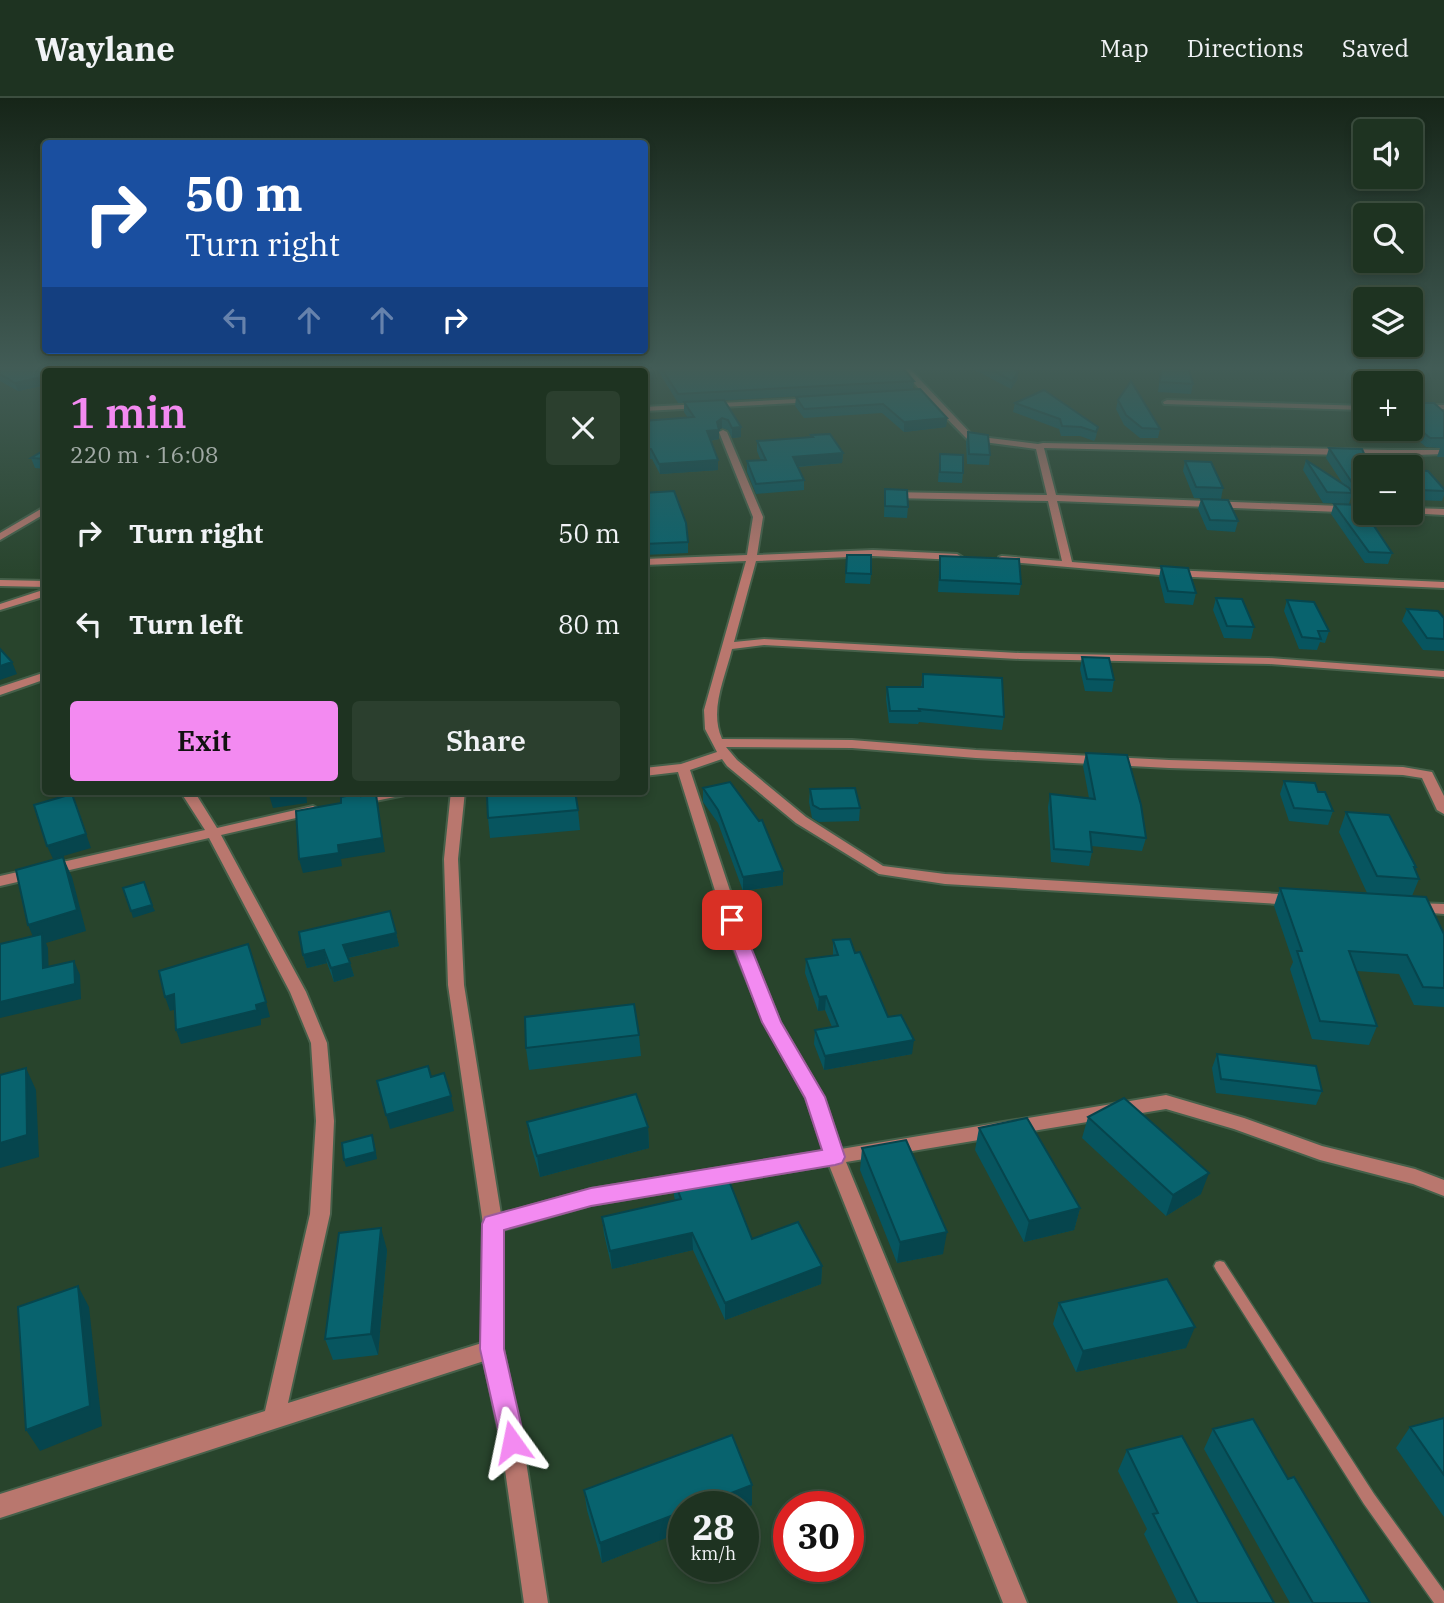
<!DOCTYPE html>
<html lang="en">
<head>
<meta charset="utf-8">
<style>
	:root { --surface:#1e3321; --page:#2b3f2e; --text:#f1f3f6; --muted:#a1aaa5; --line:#3c4e3f; --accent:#f38af1 }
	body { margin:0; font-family:"IBM Plex Serif",serif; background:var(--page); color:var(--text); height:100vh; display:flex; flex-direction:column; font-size:26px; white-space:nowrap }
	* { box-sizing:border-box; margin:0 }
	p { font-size:23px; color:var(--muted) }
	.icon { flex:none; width:38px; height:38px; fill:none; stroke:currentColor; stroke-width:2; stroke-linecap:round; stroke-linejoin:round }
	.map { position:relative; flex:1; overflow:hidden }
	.sheet { position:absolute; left:42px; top:270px; width:606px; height:427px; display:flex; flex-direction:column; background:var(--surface); border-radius:7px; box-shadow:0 4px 10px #0003,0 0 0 2px var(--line) }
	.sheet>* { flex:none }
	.banner { position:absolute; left:42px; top:42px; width:606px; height:214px; border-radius:7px; box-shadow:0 4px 10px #0003,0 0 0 2px var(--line); background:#1a4fa0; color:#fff; overflow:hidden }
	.tools { position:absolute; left:1353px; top:21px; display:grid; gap:14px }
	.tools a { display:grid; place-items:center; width:70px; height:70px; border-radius:7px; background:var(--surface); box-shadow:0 4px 10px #0003,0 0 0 2px var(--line); font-size:35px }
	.speed { position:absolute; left:668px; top:1393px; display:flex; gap:14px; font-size:35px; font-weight:700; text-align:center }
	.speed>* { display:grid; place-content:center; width:91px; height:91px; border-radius:50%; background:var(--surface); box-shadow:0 4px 10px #0003,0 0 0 2px var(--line); line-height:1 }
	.speed small { font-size:18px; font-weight:400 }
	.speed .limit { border:10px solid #d22; background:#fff; color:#111 }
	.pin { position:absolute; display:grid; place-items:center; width:60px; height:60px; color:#fff; margin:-30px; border-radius:14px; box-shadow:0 4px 10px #0006 }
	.me { position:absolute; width:77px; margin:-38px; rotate:348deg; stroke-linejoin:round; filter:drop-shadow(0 0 5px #0008) }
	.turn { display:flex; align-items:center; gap:24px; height:147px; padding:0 28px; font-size:32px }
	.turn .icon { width:91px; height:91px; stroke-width:2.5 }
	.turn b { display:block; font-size:49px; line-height:60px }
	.lanes { display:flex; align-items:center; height:66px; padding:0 28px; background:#0003; justify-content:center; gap:35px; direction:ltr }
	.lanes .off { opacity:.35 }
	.round { display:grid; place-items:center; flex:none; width:74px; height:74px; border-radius:7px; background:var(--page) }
	.headline { display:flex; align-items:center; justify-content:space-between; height:119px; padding:0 28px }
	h1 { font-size:42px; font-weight:600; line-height:52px; color:var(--accent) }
	.action { display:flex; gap:14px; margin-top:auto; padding:14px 28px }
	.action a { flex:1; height:80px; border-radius:7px; background:var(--accent); color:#111; font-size:28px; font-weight:600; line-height:80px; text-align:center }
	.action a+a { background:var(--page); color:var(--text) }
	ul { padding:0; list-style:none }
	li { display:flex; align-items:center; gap:21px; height:91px; padding:0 28px }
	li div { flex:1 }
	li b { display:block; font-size:26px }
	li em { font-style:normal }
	header { display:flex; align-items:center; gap:42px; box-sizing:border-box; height:98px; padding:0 35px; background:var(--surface); border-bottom:2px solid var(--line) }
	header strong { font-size:33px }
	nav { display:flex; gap:38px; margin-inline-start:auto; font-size:24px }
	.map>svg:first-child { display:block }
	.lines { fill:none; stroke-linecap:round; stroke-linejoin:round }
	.service-casing { stroke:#46604a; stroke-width:3 }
	.minor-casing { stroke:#46604a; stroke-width:4 }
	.service { fill:#b9776e; fill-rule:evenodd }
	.minor { fill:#b9776e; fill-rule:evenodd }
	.wall { fill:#07555f }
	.shaded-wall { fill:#06454d }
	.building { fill:#08636e; stroke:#06454d; stroke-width:2 }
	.route { fill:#f38af1; stroke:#9e5a9d; stroke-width:2 }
</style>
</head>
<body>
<header>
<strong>Waylane</strong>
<nav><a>Map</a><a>Directions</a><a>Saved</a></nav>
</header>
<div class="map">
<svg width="1444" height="1505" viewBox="0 0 1444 1505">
	<rect width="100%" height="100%" fill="#28442c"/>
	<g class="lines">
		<defs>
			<path id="service" d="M1220 1163 1224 1164 1374 1396 1444 1493V1505H1434L1364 1406 1216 1172 1214 1168 1216 1164Z"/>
			<path id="minor" d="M192 271H200L191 273Z
				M618 271H655L644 274 614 273Z
				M902 271H910L973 338 1038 346 1043 345 1388 352H1444V356L1388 358 1044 350 1056 397 1365 409V415L1057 403 1072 464 1171 472 1444 484V490L1171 478 999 463V459L1002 458 1062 463 1048 403 891 400 887 397 891 394 1047 397 1036 351 968 342 923 296 901 299V295L920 292Z
				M817 300 818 302 814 304 644 313V309Z
				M1167 302 1365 308V312L1164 306 1163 304Z
				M1444 307V311L1410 312V308Z
				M723 332 727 334 763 419 757 457 873 452 957 456 962 459 957 462 873 458 756 463 734 544 764 541 1020 555 1269 560 1444 573V579L1269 566 1020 561 764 547 732 551C725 580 709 612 722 641L852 642 976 652 1169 662 1403 669 1432 674 1444 698V716L1437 712 1422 680 1403 677 1169 670 976 660 852 650 726 649 737 662 806 719 883 768 945 776 1296 797 1303 802 1296 807 945 786 879 776 796 725 727 668 722 661 690 672 747 844 780 924 824 1000 841 1051 1166 997 1244 1020 1322 1048 1415 1071 1444 1082V1098L1413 1086 1320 1062 1234 1031 1166 1011 846 1064 1027 1505H1003L829 1067 591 1107 503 1132V1251L523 1344 548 1505H524L501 1344 484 1263 0 1420V1396L265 1313 310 1116 316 1023 311 945 290 894 209 740 0 788V778L205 732 180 693H194L217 730 313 708 320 712 318 715 221 737 306 894 327 945 334 1023 330 1116 288 1305 482 1245 483 1126 448 887 444 761 451 693H465L458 761 464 887 501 1116 591 1091 824 1053 806 1000 764 924 731 844 678 674 644 678V670L681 666 717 654 705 631 704 612 746 463 644 467V461L747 457 753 419 719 334Z
				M46 408V415L0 442V435Z
				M1410 410 1444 411V417L1407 415H1410Z
				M0 482 46 483V489L0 488Z
				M46 491V498L0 512V506Z
				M46 574V581L0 597V589Z
				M385 693H412L410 696 360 706 353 702 355 699Z
				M1414 805 1444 806V816L1409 813 1407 810Z"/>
		</defs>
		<use href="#service" class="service-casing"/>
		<use href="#minor" class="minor-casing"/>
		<use href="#service" class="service"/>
		<use href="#minor" class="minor"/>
	</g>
	<path class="wall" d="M0 271 46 273V287L18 293 0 283Z
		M657 271H904L914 283 913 291 947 320 946 329 904 334 882 315 804 320 795 308 796 299 875 294 678 305Z
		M913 271H947L915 272Z
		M973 271H1014L1018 274 1017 282 1011 291Z
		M1161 271H1189L1193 286 1191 296 1158 294Z
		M724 302 741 329V339L732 340 728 332 722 330 719 331V341L710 343 718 372 660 376 652 361H644V323L688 320 684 314V304Z
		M1118 302 1160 331 1158 340H1140L1124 327 1116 311Z
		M1015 305 1098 329 1096 339 1094 343 1080 338H1061L1059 331 1013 314Z
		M1410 305 1444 314V359H1437L1440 350 1426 349 1405 331H1410Z
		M968 334 990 357 989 367 967 366 966 344Z
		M811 337 843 355 842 365 798 369 804 382V392L756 396 747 374V363H761L757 353V343L811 340Z
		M1329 350 1365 369V400L1351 399 1349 406 1323 405 1303 372 1306 362 1343 386 1326 360Z
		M46 351V371L35 370 31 360Z
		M940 356 963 375 962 385 938 384Z
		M1185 363 1223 390 1221 401 1194 400 1183 373Z
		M1410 380 1444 391V397L1442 403 1416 402 1410 395Z
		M885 391 908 409 907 420 884 419Z
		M644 395 688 444V455L644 457Z
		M1201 401 1238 423 1235 434 1207 432 1198 411Z
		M1334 406 1392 455 1388 466 1365 465 1331 416Z
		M46 450V466L44 465 40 454Z
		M847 457 871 476 870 486 845 485Z
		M940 458 1021 486 1019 497 938 494Z
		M1161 468 1196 495 1193 507 1165 505 1159 480Z
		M1216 500 1254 529 1251 541 1224 540 1213 512Z
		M1287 502 1329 533 1325 545 1320 544 1317 552 1299 551 1284 513Z
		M1407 511 1444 520V553L1423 552 1402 523Z
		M1082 559 1114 582 1112 594 1085 593 1080 571Z
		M923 576 1004 619 1002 632 919 624 918 626 889 625 886 601 887 589H921Z
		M1086 655 1146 740 1142 753 1091 748 1092 754 1089 768 1051 764 1048 709 1050 696 1089 700 1083 668Z
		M1284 683 1318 694 1333 713 1328 727 1289 723 1280 696Z
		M703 690 783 773V787L743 793 718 725 703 704Z
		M810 691 860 710 859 723 819 724 812 720 809 704Z
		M578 712 580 732 490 740 488 720Z
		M1346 714 1416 769 1415 772 1419 781 1412 798 1444 836V909L1414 907 1399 876 1357 873 1377 928 1369 947 1312 941 1290 871 1293 864 1274 808 1280 790 1367 795 1339 734Z
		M396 835 399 848 348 860 354 878 334 884 327 865 307 870 303 857Z
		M833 842 855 855 888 919 912 956 824 972 814 946 815 932 832 929 825 912 818 913 805 875 806 861 833 858Z
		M639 937 641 958 529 972 526 950Z
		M1217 956 1322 993 1316 1007 1216 995 1212 970Z
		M1088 1019 1201 1096 1166 1118 1082 1040Z
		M527 1024 648 1029 649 1050 540 1079 530 1045Z
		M979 1030 1080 1110 1074 1132 1024 1144 975 1052Z
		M862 1050 943 1156 897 1165 860 1072Z
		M673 1080 752 1141 822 1168 821 1186 725 1222 693 1152 612 1171 604 1136 602 1119 675 1102 674 1098Z
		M387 1152 378 1257 333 1262 325 1241Z
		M1059 1205 1186 1250 1076 1274 1053 1226Z
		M1444 1320V1419L1396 1350 1410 1329Z
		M1213 1331 1288 1381 1370 1505H1290L1204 1351Z
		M1127 1352 1274 1505H1178L1144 1436 1147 1431 1118 1373Z
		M584 1392 752 1407 744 1410V1409L602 1465 587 1412Z"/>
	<path class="shaded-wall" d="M1018 274 1017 282 1011 291 1012 283Z
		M46 278V287L18 293 15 285Z
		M722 320V330L718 332H719V341L707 343V333L717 324Z
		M947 320 946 329 904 334V324Z
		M741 329V339L732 340V330Z
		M843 355 842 365 792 369 793 359Z
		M718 362V372L660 376 659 366Z
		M12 564 17 576 0 582V568Z
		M297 693H306L307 705 273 710 269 697Z
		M341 693H361L362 695 343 699Z
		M72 696 91 750 53 761 47 748Z
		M376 696 385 754 341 761 342 768 303 775 299 761 338 747Z
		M63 759 72 779 86 833 46 845 48 850 49 884 43 870 37 848 28 827Z
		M783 773V787L743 793V779Z
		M152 807 155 813 133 820 131 813Z
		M396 835 399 848 347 860 343 847Z
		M324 852 327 865 307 870 303 857Z
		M74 863 80 877 81 901 0 920V904Z
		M350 865 354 878 334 884 331 870Z
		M174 896 180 910 170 913 165 899Z
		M826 898 825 912 818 913 819 899Z
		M266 904 270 919 261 921V927L181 946 176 932Z
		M914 942 912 956 824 972 825 958Z
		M26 970 36 992 39 1059 0 1070V1045Z
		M451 998 454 1013 390 1031 386 1017Z
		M648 1029 649 1050 540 1079 537 1058Z
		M374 1044 377 1061 346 1069 344 1062Z
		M1209 1075 1201 1096 1166 1118 1173 1097Z
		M1080 1110 1074 1132 1024 1144 1029 1123Z
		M381 1130 387 1152 378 1257 371 1236Z
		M947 1134 943 1156 897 1165 900 1144Z
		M692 1135 693 1152 612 1171 610 1153Z
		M822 1168 821 1186 725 1222V1205Z
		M78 1188 89 1209 102 1328 40 1353 26 1332Z
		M1195 1229 1186 1250 1076 1274 1083 1253Z
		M752 1387V1407L744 1410V1409H695Z
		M684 1413V1433L602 1465 600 1445Z"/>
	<path class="building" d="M0 271H67V273H46V278L15 285 0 276Z
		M344 271H391V273H343Z
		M443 271H517L518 273H443Z
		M564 271H599V273H565Z
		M662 271H904L914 283 678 296Z
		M990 271H1014L1018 274 1012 283Z
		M1161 271H1189L1193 286 1160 284Z
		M1131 283 1160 331 1142 330 1126 317 1118 302Z
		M920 291 947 320 904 324 883 306 804 311 796 299Z
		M1044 292 1098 329 1096 334 1081 329 1062 328 1060 321 1015 305Z
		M724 302 741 329 732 330 728 322 722 320 717 324 719 332 707 333 718 362 659 366 651 351H644V323L694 319 684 304Z
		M1410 305H1434L1444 314V340H1430L1410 323Z
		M968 334 988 337 990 357 969 356Z
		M830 336 843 355 793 359 804 382 756 386 747 363 766 362 757 343 813 339 811 337Z
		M1329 350 1362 351 1370 369H1365V390L1355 389Z
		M46 351V361L31 360Z
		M940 356 963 357V375L940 374Z
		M1306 362 1349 390 1352 395 1327 394Z
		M1185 363 1211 364 1223 390 1196 389Z
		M1410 372 1428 373 1444 391V393L1420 392 1410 380Z
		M885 391 907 392 908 409 885 408Z
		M674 393 686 425 688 444 644 446V395Z
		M1201 401 1228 402 1238 423 1210 422Z
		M1334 406 1360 407 1392 455 1369 454Z
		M847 457H871V476L846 475Z
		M940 458 1019 461 1021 486 940 482Z
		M1161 468 1188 470 1196 495 1168 493Z
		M1216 500 1242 501 1254 529 1227 528Z
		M1287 502 1314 504 1329 533H1318L1321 541 1302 539Z
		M1407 511 1438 513 1444 520V541L1427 540Z
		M0 551 12 564 0 568Z
		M1082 559 1109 560 1114 582 1087 581Z
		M923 576 1002 580 1004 619 919 611 920 613H890L887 589H923Z
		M1086 655 1127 657 1141 707 1146 740 1090 734 1092 754 1054 751 1050 696 1095 701Z
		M1284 683 1315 685 1318 694H1325L1333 713 1294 710Z
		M730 684 759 723 762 722 783 773 743 779 718 712 703 690Z
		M855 690 860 710 820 711 813 707 810 691Z
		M269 693H297L269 697Z
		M539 693H575L578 712 488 720 487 698Z
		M361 695V698L376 696 382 740 338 747 339 755 299 761 296 713 341 705V699Z
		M72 696 86 736 47 748 34 707Z
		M1346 714 1389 717 1416 769H1414L1419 781 1377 778Z
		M63 759 77 812 28 827 16 772Z
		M144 784 152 807 131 813 123 790Z
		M1280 790 1426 799 1444 836V890L1423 889 1407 857 1349 853 1377 928 1320 923 1297 853H1302Z
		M390 813 396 835 343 847 350 865 331 870 324 852 303 857 299 834Z
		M42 836 43 870 74 863 75 886 0 904V846Z
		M850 841 855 855 860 854 888 919 901 917 914 942 825 958 815 932 838 928 826 898 819 899 806 861 838 857 833 842Z
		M248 846 266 904 256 907 257 912 176 932 174 896 165 899 159 873Z
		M634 906 639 937 526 950 525 919Z
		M1217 956 1316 968 1322 993 1221 981Z
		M428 968 431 979 444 975 451 998 386 1017 377 983Z
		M26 970 27 1037 0 1045V977Z
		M636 996 648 1029 537 1058 527 1024Z
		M1124 1000 1209 1075 1173 1097 1088 1019Z
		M1027 1020 1080 1110 1029 1123 979 1030Z
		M372 1037 375 1054 344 1062 342 1045Z
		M906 1042 947 1134 900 1144 862 1050Z
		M724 1070 752 1141 798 1124 822 1168 725 1205 692 1135 610 1153 602 1119 681 1101 673 1080Z
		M381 1130 371 1236 325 1241 339 1135Z
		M1167 1181 1195 1229 1083 1253 1059 1205Z
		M78 1188 90 1308 26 1332 18 1209Z
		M1444 1320V1377L1410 1329Z
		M1253 1321 1288 1381 1294 1379 1370 1505H1313L1213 1331Z
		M732 1337 752 1387 695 1409H684V1413L600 1445 584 1392Z
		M1182 1338 1274 1505H1198L1153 1416 1158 1415 1127 1352Z"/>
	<linearGradient id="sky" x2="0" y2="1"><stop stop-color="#162518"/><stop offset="0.56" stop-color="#425c56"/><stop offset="1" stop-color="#425c56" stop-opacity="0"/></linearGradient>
	<rect width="1444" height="482" fill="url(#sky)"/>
	<path class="route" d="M732 816 740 822 781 924 825 999 845 1059 842 1065 835 1067 591 1108 504 1132V1251L525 1344 521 1353 512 1356 503 1353 480 1251 482 1126 485 1119 591 1090 822 1052 805 1000 762 924 723 822Z"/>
</svg>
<div class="tools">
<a><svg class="icon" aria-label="sound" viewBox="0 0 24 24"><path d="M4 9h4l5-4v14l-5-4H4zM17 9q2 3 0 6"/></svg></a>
<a><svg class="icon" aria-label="search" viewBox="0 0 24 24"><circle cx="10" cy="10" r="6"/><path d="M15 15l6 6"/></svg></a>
<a><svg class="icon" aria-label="layers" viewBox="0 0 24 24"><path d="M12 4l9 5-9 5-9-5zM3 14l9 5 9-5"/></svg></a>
<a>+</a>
<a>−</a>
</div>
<div class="speed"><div>28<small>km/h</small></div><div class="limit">30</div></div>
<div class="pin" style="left:732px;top:822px;background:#d93025"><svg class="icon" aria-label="arrive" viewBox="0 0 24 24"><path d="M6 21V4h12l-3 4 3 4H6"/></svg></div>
<svg class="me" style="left:512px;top:1344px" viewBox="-20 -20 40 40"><path d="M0-17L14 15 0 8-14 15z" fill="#f38af1" stroke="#fff" stroke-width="4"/></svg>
<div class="banner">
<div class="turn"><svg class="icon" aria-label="right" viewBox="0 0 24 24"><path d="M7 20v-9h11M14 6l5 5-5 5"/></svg><div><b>50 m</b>Turn right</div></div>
<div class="lanes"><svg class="icon off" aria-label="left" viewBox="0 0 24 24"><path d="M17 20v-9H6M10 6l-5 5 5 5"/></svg><svg class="icon off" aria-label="ahead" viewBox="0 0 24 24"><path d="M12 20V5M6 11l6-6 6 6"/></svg><svg class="icon off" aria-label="ahead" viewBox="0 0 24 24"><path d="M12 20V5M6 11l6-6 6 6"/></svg><svg class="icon" aria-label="right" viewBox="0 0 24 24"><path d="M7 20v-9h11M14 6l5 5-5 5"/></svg></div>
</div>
<section class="sheet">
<div class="headline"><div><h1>1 min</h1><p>220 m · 16:08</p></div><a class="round"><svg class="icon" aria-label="close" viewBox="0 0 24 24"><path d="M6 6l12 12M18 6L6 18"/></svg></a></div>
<ul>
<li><svg class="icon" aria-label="right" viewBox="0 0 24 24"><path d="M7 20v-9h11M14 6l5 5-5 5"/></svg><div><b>Turn right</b></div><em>50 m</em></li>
<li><svg class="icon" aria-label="left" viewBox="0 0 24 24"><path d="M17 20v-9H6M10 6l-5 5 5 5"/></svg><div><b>Turn left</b></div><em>80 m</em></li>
</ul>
<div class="action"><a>Exit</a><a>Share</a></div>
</section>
</div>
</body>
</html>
